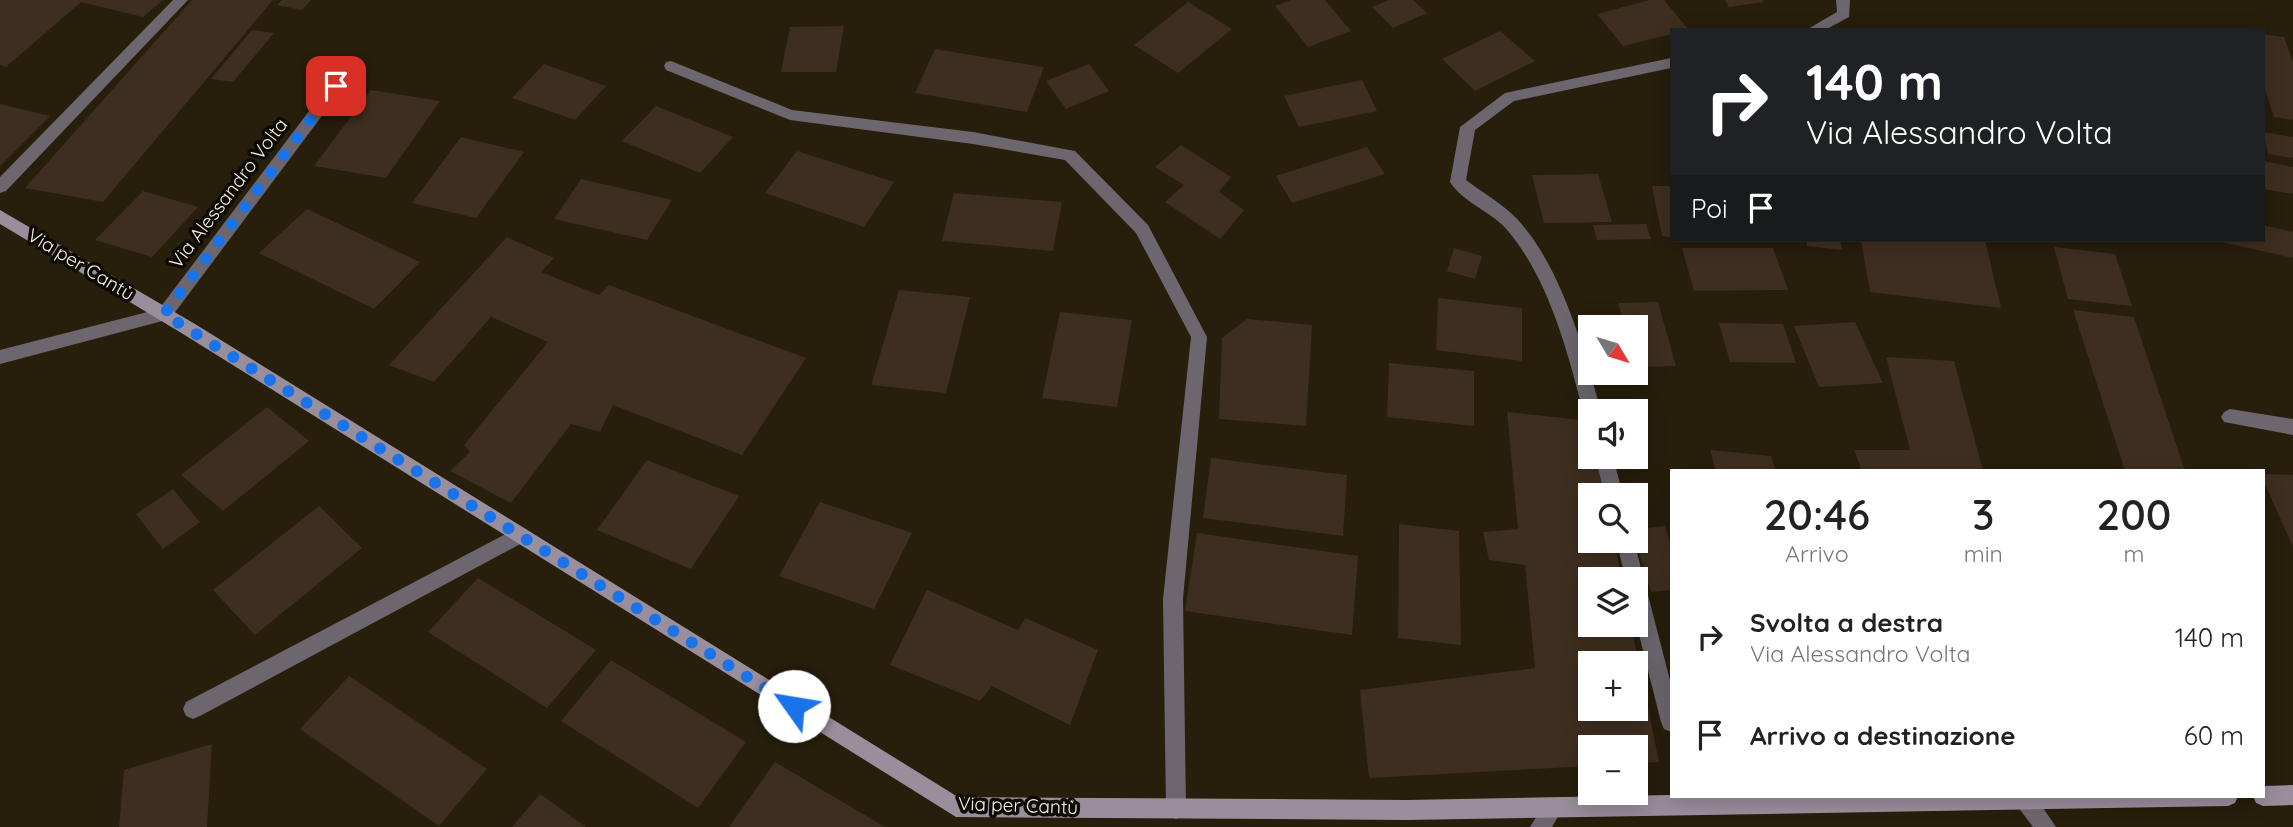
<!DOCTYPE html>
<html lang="it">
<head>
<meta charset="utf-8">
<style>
	:root { --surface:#fff; --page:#f6f6f6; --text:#222; --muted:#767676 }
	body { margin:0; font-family:Quicksand,sans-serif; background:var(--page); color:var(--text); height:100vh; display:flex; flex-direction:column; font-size:26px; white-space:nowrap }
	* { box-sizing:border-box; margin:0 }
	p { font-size:23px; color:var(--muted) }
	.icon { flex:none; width:38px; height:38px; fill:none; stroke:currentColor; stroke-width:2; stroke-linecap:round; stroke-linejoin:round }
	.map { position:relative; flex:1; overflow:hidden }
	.drawer { position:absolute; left:1670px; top:469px; width:595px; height:329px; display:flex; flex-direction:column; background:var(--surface); border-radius:0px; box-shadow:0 4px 18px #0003 }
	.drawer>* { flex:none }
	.guide { position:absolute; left:1670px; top:28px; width:595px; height:214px; border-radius:0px; box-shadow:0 4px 18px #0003; background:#202124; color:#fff; overflow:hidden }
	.needle { width:46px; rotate:128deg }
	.controls { position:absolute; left:1578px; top:315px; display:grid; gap:14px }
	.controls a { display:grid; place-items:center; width:70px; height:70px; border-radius:0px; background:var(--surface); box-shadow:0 4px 18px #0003; font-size:35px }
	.pin { position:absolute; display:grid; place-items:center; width:60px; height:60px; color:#fff; margin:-30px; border-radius:14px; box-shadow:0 4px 10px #0006 }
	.me { position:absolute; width:77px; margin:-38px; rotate:302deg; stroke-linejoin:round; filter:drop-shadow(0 0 5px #0008) }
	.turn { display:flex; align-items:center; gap:24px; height:147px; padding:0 21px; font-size:32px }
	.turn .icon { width:91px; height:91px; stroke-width:2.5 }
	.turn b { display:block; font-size:49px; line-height:60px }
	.then { display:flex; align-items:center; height:66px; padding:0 21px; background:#0003; gap:14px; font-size:26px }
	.eta { display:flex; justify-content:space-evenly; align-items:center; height:119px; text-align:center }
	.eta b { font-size:42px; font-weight:600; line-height:49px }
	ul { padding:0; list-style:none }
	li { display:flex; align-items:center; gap:21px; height:98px; padding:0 21px }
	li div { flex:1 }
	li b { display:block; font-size:26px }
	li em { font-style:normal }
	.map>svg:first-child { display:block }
	.building { fill:#3e2e1f; fill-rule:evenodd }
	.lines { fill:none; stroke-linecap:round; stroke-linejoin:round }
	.street { fill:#6d666e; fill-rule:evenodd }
	.secondary { fill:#998e9c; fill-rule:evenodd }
	.route { stroke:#1a73e8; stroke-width:12; stroke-dasharray:0 21.6 }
	.labels { text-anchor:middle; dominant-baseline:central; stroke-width:7; stroke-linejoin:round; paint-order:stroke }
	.street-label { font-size:19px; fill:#faf3e7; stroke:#0d0903 }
</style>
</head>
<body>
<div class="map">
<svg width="2293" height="827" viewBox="0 0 2293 827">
	<rect width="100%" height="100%" fill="#271e0b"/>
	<path class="building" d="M0 0H163L143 17 81 2 6 67 0 65Z
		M192 0H273L103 202 25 188Z
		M282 0H311L302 10 277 5Z
		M1291 0H1325L1351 31 1308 47 1275 6Z
		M1389 0H1413L1427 13 1393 28 1372 7Z
		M1650 0H1664L1688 29 1671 30V34L1623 46 1597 14Z
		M1725 0H1763L1764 2 1729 7Z
		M1188 2 1232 29 1178 73 1134 45Z
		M844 26 836 72H781L790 27Z
		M252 30 274 33 233 82 211 79Z
		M1500 31 1535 61 1475 91 1442 59Z
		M2263 34 2284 37 2293 62V120L2274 117 2263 84Z
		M935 49 1044 67 1027 112 915 93Z
		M544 64 606 86 575 120 512 98Z
		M1089 64 1109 91 1066 109 1046 81Z
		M1362 80 1377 111 1299 127 1284 96Z
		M371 90 440 101 386 178 314 166Z
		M0 104 50 116 0 166Z
		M656 106 733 137 700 173 622 141Z
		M2263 132 2293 137V158L2268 154Z
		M461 137 524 152 476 218 412 203Z
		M1181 145 1231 177 1219 192 1244 210 1220 239 1165 202 1184 185 1155 167Z
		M1367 147 1385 174 1292 203 1276 176Z
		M797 151 894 182 864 227 765 193Z
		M2263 161 2293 167V194L2263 189Z
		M1598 174 1612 222 1544 223 1532 175Z
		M581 179 672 200 647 240 554 219Z
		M1652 186H1671V237L1662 236Z
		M143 191 198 207 152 257 95 240Z
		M954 193 1062 202 1053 251 942 241Z
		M307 209 420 262 374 309 259 253Z
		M1646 224 1651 239 1597 240 1593 225Z
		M2263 225 2293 232V258L2217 241 2263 240Z
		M507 237 554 258 541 272 599 295 609 285 806 358 742 455 613 405 600 432 571 424 511 503 450 471 470 452 464 445 548 342 491 317 434 382 389 365Z
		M1806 240H1840L1842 250 1807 246Z
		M1861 240H1985L2001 308 1870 292Z
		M2054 247 2115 254 2132 306 2068 299Z
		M1454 248 1482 256 1475 279 1447 271Z
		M1682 248H1773L1788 290 1694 291Z
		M899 290 970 297 946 393 871 385Z
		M1438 298 1522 308V361L1436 350Z
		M1658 302 1676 366 1636 367V327H1625L1618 303Z
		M2073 310 2134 317 2185 471H2125Z
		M1060 312 1132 320 1117 407 1042 398Z
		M1247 319 1312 325 1306 426 1219 419 1222 338Z
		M1855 322 1883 383 1819 387 1794 326Z
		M1719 323 1783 324 1796 363 1730 362Z
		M1886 357 1954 361 1983 471H1862L1854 450H1910Z
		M1389 363 1474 371V426L1387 417Z
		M267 407 309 441 223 511 181 475Z
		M1507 412 1590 421 1591 457H1597L1605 495H1591V541H1614L1622 579H1591V625H1631L1659 762 1636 763V747H1591V766L1369 778 1360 690 1535 668 1525 565 1489 560 1483 532 1518 529ZM1591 663H1636V709H1591Z
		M1710 450 1771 456 1776 471H1716Z
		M1211 458 1347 475 1343 536 1203 518Z
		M647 460 739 496 691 569 597 530Z
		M2263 474 2293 475V547L2263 480Z
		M173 489 200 522 163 549 136 514Z
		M820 502 912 533 874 609 779 576Z
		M319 506 362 548 255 635 213 590Z
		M1399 524 1459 531 1461 645 1398 638Z
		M1665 526 1671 546V590L1651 592 1635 541 1636 529Z
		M1197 533 1358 556 1352 635 1185 611Z
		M478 578 596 650 547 708 428 632Z
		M927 590 1018 630 1025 618 1098 650 1070 725 992 686 980 701 890 665Z
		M611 660 746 742 698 808 561 721Z
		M349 676 487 769 439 826 300 729Z
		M212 744 207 827H119L124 770Z
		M775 762 885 827H729Z
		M540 794 586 827H512Z"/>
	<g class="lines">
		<path class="street" d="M173 0H188L6 191 0 193V177Z
			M1836 0H1850L1849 17 1825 30H1806L1837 12Z
			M1671 58V68L1514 101 1475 130 1466 180C1483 193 1503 204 1517 219 1561 266 1584 350 1601 411H1591V418L1586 416 1583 411C1567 350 1549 280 1508 231 1493 212 1463 203 1450 182L1460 127 1505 93Z
			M352 60 357 61 359 65 357 69 170 319 0 364V350L159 309 347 61Z
			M671 61 792 110 973 132 1075 151 1148 225 1207 337 1183 599 1186 809 1183 816 1176 819 1169 816 1166 809 1163 599 1191 337 1136 233 1065 160 973 144 790 120 666 70 664 66 666 62Z
			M2230 409 2293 419V435L2224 422 2221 417 2224 412Z
			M1595 457H1613L1623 495H1605Z
			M519 527 526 529 528 535 526 541 200 716 193 719 186 716 183 709 186 702Z
			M1616 541H1634L1671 684V732L1664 729 1661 722 1636 623V579H1626Z
			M2016 796H2035L2056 827H2033L2018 807Z
			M1553 798 1560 801 1563 808 1552 827H1530L1546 801Z"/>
		<path class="secondary" d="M0 210 195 324 958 797 1407 800 1671 795 2238 796 2235 803 2228 806 1407 820 956 817 183 334 0 224Z
			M2293 785V805L2263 806 2256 803 2253 796H2263V786Z"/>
	</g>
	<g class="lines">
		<path class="route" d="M336 86 164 314 794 706"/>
	</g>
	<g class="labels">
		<g class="street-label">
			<text transform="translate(228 193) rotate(-53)">Via Alessandro Volta</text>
			<text transform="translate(81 264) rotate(31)">Via per Cantù</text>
			<text transform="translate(1018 805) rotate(2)">Via per Cantù</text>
		</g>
	</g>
</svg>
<div class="controls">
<a><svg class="needle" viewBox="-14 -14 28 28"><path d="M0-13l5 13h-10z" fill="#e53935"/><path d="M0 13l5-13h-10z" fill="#767676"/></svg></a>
<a><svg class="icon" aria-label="sound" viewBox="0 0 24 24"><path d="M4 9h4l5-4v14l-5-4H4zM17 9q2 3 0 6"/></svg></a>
<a><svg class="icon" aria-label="search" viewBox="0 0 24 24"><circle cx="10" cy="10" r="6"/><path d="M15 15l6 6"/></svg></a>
<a><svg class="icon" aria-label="layers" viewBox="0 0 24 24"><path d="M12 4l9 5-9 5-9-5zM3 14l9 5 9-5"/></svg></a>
<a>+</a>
<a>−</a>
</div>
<div class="pin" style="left:336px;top:86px;background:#d93025"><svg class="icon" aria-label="arrive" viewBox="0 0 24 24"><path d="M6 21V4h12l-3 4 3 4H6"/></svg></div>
<svg class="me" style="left:794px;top:706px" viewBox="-20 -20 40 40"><circle r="19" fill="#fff"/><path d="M0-13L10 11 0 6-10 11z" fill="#1a73e8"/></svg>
<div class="guide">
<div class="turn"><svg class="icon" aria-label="right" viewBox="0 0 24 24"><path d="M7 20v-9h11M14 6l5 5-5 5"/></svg><div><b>140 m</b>Via Alessandro Volta</div></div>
<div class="then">Poi<svg class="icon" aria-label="arrive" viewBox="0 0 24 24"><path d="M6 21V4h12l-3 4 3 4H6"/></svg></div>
</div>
<section class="drawer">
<div class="eta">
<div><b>20:46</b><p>Arrivo</p></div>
<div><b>3</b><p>min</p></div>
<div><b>200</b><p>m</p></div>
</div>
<ul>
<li><svg class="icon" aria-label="right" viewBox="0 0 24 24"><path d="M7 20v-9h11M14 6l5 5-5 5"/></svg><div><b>Svolta a destra</b><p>Via Alessandro Volta</p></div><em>140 m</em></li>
<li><svg class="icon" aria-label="arrive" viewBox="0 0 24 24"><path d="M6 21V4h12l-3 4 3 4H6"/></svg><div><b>Arrivo a destinazione</b></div><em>60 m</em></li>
</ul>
</section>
</div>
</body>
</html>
